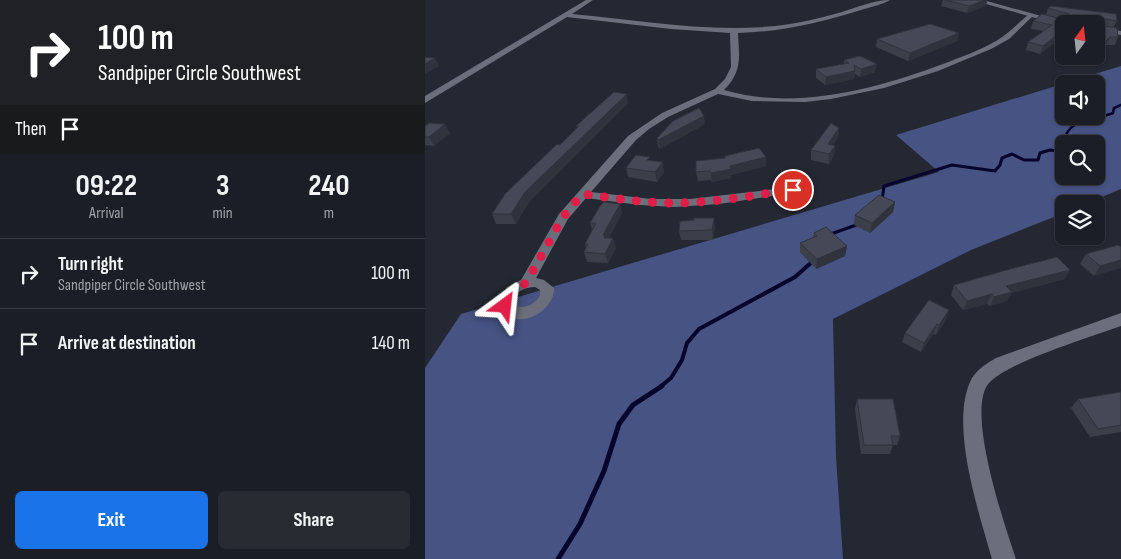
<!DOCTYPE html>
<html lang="en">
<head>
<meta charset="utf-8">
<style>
	:root { --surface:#1b1e26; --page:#282b32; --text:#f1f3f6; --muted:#a0a2a7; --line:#393c43; --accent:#1a73e8 }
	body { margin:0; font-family:"Sofia Sans Condensed",sans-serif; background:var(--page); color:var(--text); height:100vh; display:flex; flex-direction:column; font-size:19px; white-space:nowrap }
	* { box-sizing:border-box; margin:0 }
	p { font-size:16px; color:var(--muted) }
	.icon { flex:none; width:28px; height:28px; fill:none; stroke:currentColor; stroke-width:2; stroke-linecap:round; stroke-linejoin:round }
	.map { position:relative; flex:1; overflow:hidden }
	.side { display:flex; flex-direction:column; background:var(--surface); width:425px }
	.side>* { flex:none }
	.guide { background:#202124; color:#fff; overflow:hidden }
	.needle { width:32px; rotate:15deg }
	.tools { position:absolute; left:630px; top:15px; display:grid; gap:10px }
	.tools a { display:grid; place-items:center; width:50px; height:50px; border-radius:8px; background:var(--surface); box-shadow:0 1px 4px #0004,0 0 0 1px var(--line); font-size:25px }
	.pin { position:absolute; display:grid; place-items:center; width:42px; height:42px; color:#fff; margin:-21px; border:2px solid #fff; border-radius:50%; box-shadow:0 1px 5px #0007 }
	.me { position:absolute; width:55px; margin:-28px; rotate:30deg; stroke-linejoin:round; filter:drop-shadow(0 0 4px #0008) }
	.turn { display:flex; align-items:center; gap:18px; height:105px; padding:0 15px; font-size:22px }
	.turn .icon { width:65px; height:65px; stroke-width:2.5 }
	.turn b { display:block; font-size:35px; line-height:42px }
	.then { display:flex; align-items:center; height:48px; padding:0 15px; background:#0003; gap:10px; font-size:19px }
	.eta { display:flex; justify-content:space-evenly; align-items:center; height:85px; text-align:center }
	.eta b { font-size:30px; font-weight:700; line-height:35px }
	.cta { display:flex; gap:10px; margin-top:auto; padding:10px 15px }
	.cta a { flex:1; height:58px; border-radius:8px; background:var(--accent); color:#fff; font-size:20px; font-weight:700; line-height:58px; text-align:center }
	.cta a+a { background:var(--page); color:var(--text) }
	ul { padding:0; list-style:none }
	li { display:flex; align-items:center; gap:15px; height:70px; padding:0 15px; border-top:1px solid var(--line) }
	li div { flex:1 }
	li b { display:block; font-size:19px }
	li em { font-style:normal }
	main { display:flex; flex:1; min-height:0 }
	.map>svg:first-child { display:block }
	.forest { fill:#465383; fill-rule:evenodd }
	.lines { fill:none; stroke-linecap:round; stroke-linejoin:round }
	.stream-far3 { stroke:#05052e; stroke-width:2.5 }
	.stream-far2 { stroke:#05052e; stroke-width:3 }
	.stream-far1 { stroke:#05052e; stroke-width:4 }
	.stream { stroke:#05052e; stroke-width:5 }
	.street { fill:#6b6f7b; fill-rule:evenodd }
	.secondary { fill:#6b6f7b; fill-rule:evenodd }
	.wall { fill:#3b3f49 }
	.shaded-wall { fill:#30333c }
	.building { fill:#454955; stroke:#30333c }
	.route { stroke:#e11d48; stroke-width:9; stroke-dasharray:0 16.2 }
</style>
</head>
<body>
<main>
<section class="side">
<div class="guide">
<div class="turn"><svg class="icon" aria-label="right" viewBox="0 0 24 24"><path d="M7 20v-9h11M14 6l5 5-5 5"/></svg><div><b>100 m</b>Sandpiper Circle Southwest</div></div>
<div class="then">Then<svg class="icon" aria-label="arrive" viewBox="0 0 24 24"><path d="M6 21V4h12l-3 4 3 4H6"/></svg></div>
</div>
<div class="eta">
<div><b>09:22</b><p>Arrival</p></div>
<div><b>3</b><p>min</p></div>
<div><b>240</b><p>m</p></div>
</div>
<ul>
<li><svg class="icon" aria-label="right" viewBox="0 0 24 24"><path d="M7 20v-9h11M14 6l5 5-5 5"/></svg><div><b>Turn right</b><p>Sandpiper Circle Southwest</p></div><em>100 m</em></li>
<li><svg class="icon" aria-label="arrive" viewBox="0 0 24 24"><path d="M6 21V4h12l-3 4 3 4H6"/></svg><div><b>Arrive at destination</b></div><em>140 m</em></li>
</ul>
<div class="cta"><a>Exit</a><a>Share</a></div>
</section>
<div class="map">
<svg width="696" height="559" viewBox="0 0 696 559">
	<rect width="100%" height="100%" fill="#242832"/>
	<path class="forest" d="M696 66V189L660 204H639V213L546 250 408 319 411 457 418 559H0V368L36 314 514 172 471 135ZM639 84H671V116H639ZM639 144H671V176H639Z"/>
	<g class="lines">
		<path class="stream-far3" d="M640 144C638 119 670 120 688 113L689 108 696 105"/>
		<path class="stream-far2" d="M457 201 459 186 527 165 570 171 575 165 577 158 587 154 599 160H613L615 153 625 150 639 152
			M403 235 434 224"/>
		<path class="stream-far1" d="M235 387 246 378 257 360 262 343 274 329 370 277 388 261"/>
		<path class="stream" d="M133 559 155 524 179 471 194 424 208 405 237 386"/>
		<path class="street" d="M161 0H168L147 14C215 20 281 33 350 26 372 24 395 18 417 12 433 7 449 0 465 0 457 5 445 7 436 10 395 23 355 32 313 33 314 57 318 71 299 90 370 111 451 89 518 64 536 57 554 51 571 41 583 34 592 24 603 15L608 16 584 39 566 49 513 71 459 88 406 99 380 102 327 101 293 94 243 117 224 129 211 140 166 192 226 199H265L368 187 374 190 368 193 294 204 250 207 215 205 161 198 143 219 111 278 119 280 129 288C130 310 96 330 78 313 75 310 74 305 72 302L82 287 96 280 134 214 203 136 237 113 290 89 300 79 306 67 305 33 246 29 142 17 0 103V96ZM110 287 115 290V296C109 305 98 310 88 305L86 302C90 292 100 287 110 287Z"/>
		<path class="secondary" d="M547 0H558L645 24H639V26Z
			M671 27 696 31V35L671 31Z
			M696 313V326C666 337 583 362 564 383 540 410 580 526 591 559H567C554 513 523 422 547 378 553 369 562 363 571 358Z"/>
	</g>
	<path class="wall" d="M518 0H562L561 6 542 13 516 6Z
		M623 8 692 21 688 28 693 37 690 45H681L674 52 671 51V24H639V44L630 42 615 54 601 50 603 42 618 31 606 29 608 21 621 15Z
		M534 33 532 41 483 61 451 47 452 39Z
		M419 60 450 72 435 77 430 74 429 79 400 85 391 78V69L419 64Z
		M203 103 104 202 91 224H71L67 214 152 128 151 126Z
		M280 124 235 149 233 147 232 138Z
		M0 126 25 133 9 146 0 145Z
		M414 128 413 137 408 145 410 146 409 155 404 164 386 160V150Z
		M225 160 239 172 232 182 203 177 201 168Z
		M341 166 306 175V178L287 182 286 180 273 181 271 172Z
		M470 202 468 212 445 233 429 225 430 215Z
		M197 213 184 238 191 248 183 263 162 262 159 252 161 248 160 244 167 230 165 223Z
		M290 227 288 240H256L254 231Z
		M389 233 422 246 420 256 391 269 375 252V243L388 237Z
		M696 247 669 276 655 264 661 254Z
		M640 279 586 293 582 301 565 306 562 304 538 310 526 295 529 285Z
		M521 320 511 335 508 334 496 352 477 342 480 333Z
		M696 392V432L665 437 646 408 653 399Z
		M432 399 475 436 472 445H468L465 454H436L430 409Z"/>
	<path class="shaded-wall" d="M560 0H562L561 6 542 13 544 6Z
		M534 33 532 41 483 61 485 53Z
		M633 34 630 42 615 54 618 46Z
		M685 37 681 45 674 52 678 44Z
		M10 58 14 66 0 74V64Z
		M452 64 450 72 435 77 436 69Z
		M430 71 429 79 400 85 401 77Z
		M202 94 203 103 104 202 91 224 86 214 100 192Z
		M279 116 280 124 235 149 233 140Z
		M20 124 25 133 9 146 4 137Z
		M414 128 413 137 402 154 403 144Z
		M410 146 409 155 404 164V154Z
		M341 157V166L306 175V178L287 182 286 173 305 166Z
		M238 162 239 172 232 182 230 172Z
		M470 202 468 212 445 233 447 223Z
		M195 204 197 213 182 242 178 235Z
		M289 218 290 227 288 240 287 230Z
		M188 238 191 248 183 263 180 254Z
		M422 246 420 256 391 269 392 259Z
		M696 260V268L669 276 675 266Z
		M645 270 640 279 586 293 582 301 565 306 569 297 581 286Z
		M567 294 562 304 538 310 542 301Z
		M524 310 521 320 511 335 514 325Z
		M512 324 508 334 496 352 499 343Z"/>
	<path class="building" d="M520 0H560L544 6Z
		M626 6 691 14 692 21 674 18 672 20 674 25 692 28 693 37H685L678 44 671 43V24H639V36L633 34 618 46 603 42 627 25 608 21 617 14 641 20 650 17 648 15 623 8Z
		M505 24 534 33 485 53 452 39Z
		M435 56 452 64 436 69 429 65 430 71 401 77 391 69 424 63 419 60Z
		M0 57 10 58 0 64Z
		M189 92 202 94 100 192 86 214H67L80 194 132 144 135 145 154 126H151Z
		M274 108 279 116 233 140 232 138 248 121Z
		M4 123 20 124 4 137H0V126Z
		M406 123 414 128 403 144 410 146 404 154 386 150Z
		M334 148 341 157 305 166 306 169 286 173 285 171 271 172V161L300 158V156Z
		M211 155 225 157 222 160 238 162 230 172 201 168Z
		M454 195 470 202 447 223 430 215Z
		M179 202 195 204 178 235H180L179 238H188L180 254 159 252 163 244H160L171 223H165L175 206Z
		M269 218H289L287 230 254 231 255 221 269 220Z
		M401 227 422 246 392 259 375 243 392 236 389 233Z
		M693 245 696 247V260L675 266 661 254Z
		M632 257 645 270 581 286 587 292 569 297 567 294 542 301 529 285 585 269Z
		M504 300 524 310 514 325 512 324 499 343 480 333Z
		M696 392V425L673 429 653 399Z
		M432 399H468L475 436H466L468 445H439Z"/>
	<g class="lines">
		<path class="route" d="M80 306V298L84 293 101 283 138 217 157 194C188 198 218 203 249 203 289 203 329 195 368 190"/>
	</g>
</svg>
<div class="tools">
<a><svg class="needle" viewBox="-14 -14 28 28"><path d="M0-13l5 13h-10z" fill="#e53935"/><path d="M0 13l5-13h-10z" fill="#a0a2a7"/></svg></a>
<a><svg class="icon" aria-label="sound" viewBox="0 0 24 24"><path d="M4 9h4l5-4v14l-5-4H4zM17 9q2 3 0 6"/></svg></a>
<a><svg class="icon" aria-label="search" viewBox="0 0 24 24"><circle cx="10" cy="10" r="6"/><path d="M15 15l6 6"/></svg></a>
<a><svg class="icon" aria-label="layers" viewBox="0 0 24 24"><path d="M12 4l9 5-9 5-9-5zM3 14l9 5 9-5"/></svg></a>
</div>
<div class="pin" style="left:368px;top:190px;background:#d93025"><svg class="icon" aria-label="arrive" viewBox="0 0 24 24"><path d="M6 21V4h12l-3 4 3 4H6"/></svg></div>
<svg class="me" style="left:80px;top:306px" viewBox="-20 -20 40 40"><path d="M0-17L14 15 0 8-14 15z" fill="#e11d48" stroke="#fff" stroke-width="4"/></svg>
</div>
</main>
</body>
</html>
